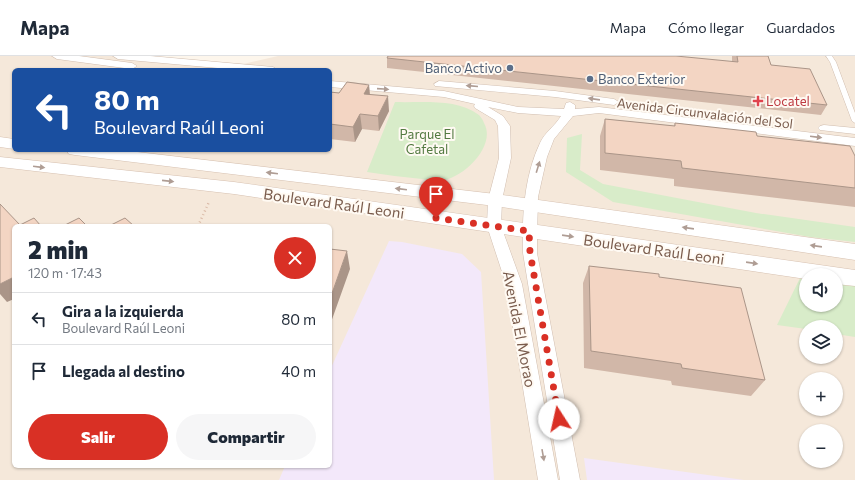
<!DOCTYPE html>
<html lang="es">
<head>
<meta charset="utf-8">
<style>
	:root { --surface:#fff; --page:#f6f6f7; --text:#1f2937; --muted:#747a83; --line:#e0e1e3; --accent:#d93025 }
	body { margin:0; font-family:Commissioner,sans-serif; background:var(--page); color:var(--text); height:100vh; display:flex; flex-direction:column; font-size:15px; white-space:nowrap }
	* { box-sizing:border-box; margin:0 }
	p { font-size:13px; color:var(--muted) }
	.icon { flex:none; width:22px; height:22px; fill:none; stroke:currentColor; stroke-width:2; stroke-linecap:round; stroke-linejoin:round }
	.map { position:relative; flex:1; overflow:hidden }
	.details { position:absolute; left:12px; top:168px; width:320px; height:244px; display:flex; flex-direction:column; background:var(--surface); border-radius:6px; box-shadow:0 1px 3px #0004 }
	.details>* { flex:none }
	.guide { position:absolute; left:12px; top:12px; width:320px; height:84px; border-radius:6px; box-shadow:0 1px 3px #0004; background:#1a4fa0; color:#fff; overflow:hidden }
	.controls { position:absolute; left:799px; top:212px; display:grid; gap:8px }
	.controls a { display:grid; place-items:center; width:44px; height:44px; border-radius:50%; background:var(--surface); box-shadow:0 1px 3px #0004; font-size:20px }
	.pin { position:absolute; display:grid; place-items:center; width:34px; height:34px; color:#fff; margin:-41px -17px; border-radius:50% 50% 50% 0; rotate:-45deg; box-shadow:0 0 4px #0007 }
	.pin .icon { rotate:45deg }
	.me { position:absolute; width:44px; margin:-22px; rotate:350deg; stroke-linejoin:round; filter:drop-shadow(0 0 3px #0008) }
	.turn { display:flex; align-items:center; gap:14px; height:84px; padding:0 16px; font-size:18px }
	.turn .icon { width:52px; height:52px; stroke-width:2.5 }
	.turn b { display:block; font-size:28px; line-height:34px }
	.round { display:grid; place-items:center; flex:none; width:42px; height:42px; border-radius:21px; background:var(--page) }
	.overview { display:flex; align-items:center; justify-content:space-between; height:68px; padding:0 16px }
	h1 { font-size:24px; font-weight:800; line-height:30px }
	.button { display:flex; gap:8px; margin-top:auto; padding:8px 16px }
	.button a { flex:1; height:46px; border-radius:24px; background:var(--accent); color:#fff; font-size:16px; font-weight:800; line-height:46px; text-align:center }
	.button a+a { background:var(--page); color:var(--text) }
	ul { padding:0; list-style:none }
	li { display:flex; align-items:center; gap:12px; height:52px; padding:0 16px; border-top:1px solid var(--line) }
	li div { flex:1 }
	li b { display:block; font-size:15px }
	li em { font-style:normal }
	header { display:flex; align-items:center; gap:24px; box-sizing:border-box; height:56px; padding:0 20px; background:var(--surface); border-bottom:1px solid var(--line) }
	header strong { font-size:19px }
	nav { display:flex; gap:22px; margin-inline-start:auto; font-size:14px }
	.map>svg:first-child { display:block }
	.residential { fill:#f5e8da; fill-rule:evenodd }
	.education { fill:#f3e8fa }
	.green { fill:#d8ecc9 }
	.lines { fill:none; stroke-linecap:round; stroke-linejoin:round }
	.lane-casing { stroke:#d1beb0; stroke-width:1 }
	.street-casing { stroke:#d1beb0; stroke-width:1 }
	.secondary-casing { stroke:#d6c0b0; stroke-width:1 }
	.path { stroke:#d9b8a5; stroke-width:2.5; stroke-dasharray:1 3; stroke-linecap:butt }
	.lane { fill:#fff; fill-rule:evenodd }
	.street { fill:#fff; fill-rule:evenodd }
	.secondary { fill:#fff; fill-rule:evenodd }
	.wall { fill:#d1b7a8 }
	.shaded-wall { fill:#aa9588 }
	.building { fill:#f3d5c3; stroke:#aa9588 }
	.oneway { fill:#af9d94 }
	.route { stroke:#d93025; stroke-width:7; stroke-dasharray:0 12.6 }
	.service-dot { fill:#5c6f8a; stroke:#fffaf3; stroke-width:1.5 }
	.health-dot { fill:#e0444e; stroke:#fffaf3; stroke-width:1.5 }
	.labels { text-anchor:middle; dominant-baseline:central; stroke-width:4; stroke-linejoin:round; paint-order:stroke }
	.far-service-label { font-size:13px; fill:#4e5e75; stroke:#fffaf3; text-anchor:end }
	.far-health-label { font-size:13px; fill:#be3a42; stroke:#fffaf3; text-anchor:start }
	.far-street-label { font-size:13px; fill:#7a5c4d; stroke:#fffaf3 }
	.far-park-label { font-size:13px; fill:#537a41; stroke:#fffaf3 }
	.street-label { font-size:15px; fill:#7a5c4d; stroke:#fffaf3 }
</style>
</head>
<body>
<header>
<strong>Mapa</strong>
<nav><a>Mapa</a><a>Cómo llegar</a><a>Guardados</a></nav>
</header>
<div class="map">
<svg width="855" height="424" viewBox="0 0 855 424">
	<rect width="100%" height="100%" fill="#fdf6ec"/>
	<path class="residential" d="M0 0H144L173 4 243 8 278 0H855V424H0ZM14 14H330V94H14ZM14 170H330V410H14ZM806 219H836V249H806ZM806 271H836V301H806ZM806 323H836V353H806ZM806 375H836V405H806Z"/>
	<path class="education" d="M389 185 402 186 462 198 481 216 494 424H279L285 410H330V314Z
		M584 402 744 424H587Z"/>
	<path class="green" d="M395 46C423 47 456 42 479 59 481 61 483 64 484 67 497 90 463 123 440 125 435 125 428 124 422 123 404 121 385 119 367 116Z
		M582 78 580 114 603 128 756 157 855 171V186L810 181 613 146 566 116 567 82Z
		M802 218 806 219V249H836V224L855 227V281L836 278V271H806V273L777 269Z"/>
	<g class="lines">
		<defs>
			<path id="lane" d="M826 0H832L836 6 855 57V67L852 65 830 6Z"/>
			<path id="street" d="M52 0H79L132 7 137 10 132 13 57 3Z
				M113 0H150L273 11 278 14H240L118 3Z
				M330 25 444 35 518 51 564 53 566 47 570 46 575 49V53L599 51 855 82V90L599 57 573 60 554 83 547 101 538 141 537 183V197L580 424H560L523 197C522 160 524 121 540 87 545 76 555 70 561 60L518 57 488 51 503 60 510 70 511 102 502 144 501 170 522 228 558 424H538L506 228 487 170 488 144 499 102 498 70 495 64 475 52 474 50 475 48 444 41 330 31Z
				M439 25 555 35 614 43 619 46 614 49 555 41 435 30 434 28Z
				M824 69 855 72V78L820 74 818 72 820 70Z"/>
			<path id="secondary" d="M0 81 14 83V93L0 91Z
				M66 94H120L495 138 855 188V204L495 150 75 99 69 98Z
				M0 101 234 126 855 214V230L836 228V219H806V223L234 138 0 111Z"/>
		</defs>
		<use href="#lane" class="lane-casing"/>
		<use href="#street" class="street-casing"/>
		<use href="#secondary" class="secondary-casing"/>
		<path class="path" d="M198 170 209 146"/>
		<use href="#lane" class="lane"/>
		<use href="#street" class="street"/>
		<use href="#secondary" class="secondary"/>
	</g>
	<path class="wall" d="M732 0H768L771 9 827 49 821 59 387 12V2L732 6Z
		M369 29 370 38 389 55 379 75 362 73 355 86 330 83V36L339 37Z
		M605 63 674 70 675 67 757 80 855 132V151L674 130V123L600 114V80Z
		M589 210 659 221 765 324 751 340 672 329 671 325 584 312 583 227Z"/>
	<path class="shaded-wall" d="M369 29 370 43 364 38Z
		M388 40 389 55 379 75 378 60Z
		M360 58 362 73 355 86 353 71Z
		M347 195 350 213 330 269V243Z
		M14 221V243L7 246 0 238V228Z"/>
	<path class="building" d="M388 0H676L738 6 737 0H768L771 9 810 13 827 49 387 2Z
		M189 13 201 14H188Z
		M347 26 369 29 364 38 388 40 378 60 360 58 353 71 330 68V36L339 37Z
		M605 63 675 70V67L756 76 757 80 850 90 855 100V132L682 112 681 105 605 97Z
		M0 148 20 169 34 162 41 170H14V221L0 228Z
		M79 162 87 170H63Z
		M125 162 134 170H109Z
		M330 193 347 195 330 243Z
		M589 210 659 218V221L741 232 765 324 682 312 681 308 591 295Z"/>
	<defs><path id="oneway-solid" d="M-6-.8H1V-3.2L6.5 0L1 3.2V.8H-6Z"/></defs>
	<g class="oneway">
		<use href="#oneway-solid" transform="translate(472 30) rotate(-175)"/>
		<use href="#oneway-solid" transform="translate(383 33) rotate(4)"/>
		<use href="#oneway-solid" transform="translate(594 43) rotate(-172)"/>
		<use href="#oneway-solid" transform="translate(816 81) rotate(7)"/>
		<use href="#oneway-solid" transform="translate(39 111) rotate(7)"/>
		<use href="#oneway-solid" transform="translate(538 111) rotate(-73)"/>
		<use href="#oneway-solid" transform="translate(272 117) rotate(-173)"/>
		<use href="#oneway-solid" transform="translate(168 125) rotate(6)"/>
		<use href="#oneway-solid" transform="translate(401 133) rotate(-173)"/>
		<use href="#oneway-solid" transform="translate(688 172) rotate(-172)"/>
		<use href="#oneway-solid" transform="translate(568 180) rotate(8)"/>
		<use href="#oneway-solid" transform="translate(816 190) rotate(-172)"/>
		<use href="#oneway-solid" transform="translate(752 207) rotate(8)"/>
		<use href="#oneway-solid" transform="translate(543 399) rotate(80)"/>
	</g>
	<g class="lines">
		<path class="route" d="M436 162 529 175 530 196 559 363"/>
	</g>
	<g class="service-dot">
		<circle cx="510" cy="12" r="4"/>
		<circle cx="590" cy="23" r="4"/>
	</g>
	<path class="health-dot" d="M756 39h4v4h4v4h-4v4h-4v-4h-4v-4h4z"/>
	<g class="labels">
		<g class="far-service-label">
			<text x="502" y="12">Banco Activo</text>
			<text x="598" y="23" text-anchor="start">Banco Exterior</text>
		</g>
		<g class="far-health-label">
			<text x="766" y="45">Locatel</text>
		</g>
		<g class="far-street-label">
			<text transform="translate(705 57) rotate(7)">Avenida Circunvalación del Sol</text>
		</g>
		<g class="far-park-label">
			<text x="427" y="78">Parque El<tspan x="427" dy="15">Cafetal</tspan></text>
		</g>
		<g class="street-label">
			<text transform="translate(334 147) rotate(8)">Boulevard Raúl Leoni</text>
			<text transform="translate(654 193) rotate(8)">Boulevard Raúl Leoni</text>
			<text transform="translate(520 273) rotate(79)">Avenida El Morao</text>
		</g>
	</g>
</svg>
<div class="controls">
<a><svg class="icon" aria-label="sound" viewBox="0 0 24 24"><path d="M4 9h4l5-4v14l-5-4H4zM17 9q2 3 0 6"/></svg></a>
<a><svg class="icon" aria-label="layers" viewBox="0 0 24 24"><path d="M12 4l9 5-9 5-9-5zM3 14l9 5 9-5"/></svg></a>
<a>+</a>
<a>−</a>
</div>
<div class="pin" style="left:436px;top:162px;background:#d93025"><svg class="icon" aria-label="arrive" viewBox="0 0 24 24"><path d="M6 21V4h12l-3 4 3 4H6"/></svg></div>
<svg class="me" style="left:559px;top:363px" viewBox="-20 -20 40 40"><circle r="19" fill="#fff"/><path d="M0-13L10 11 0 6-10 11z" fill="#d93025"/></svg>
<div class="guide">
<div class="turn"><svg class="icon" aria-label="left" viewBox="0 0 24 24"><path d="M17 20v-9H6M10 6l-5 5 5 5"/></svg><div><b>80 m</b>Boulevard Raúl Leoni</div></div>
</div>
<section class="details">
<div class="overview"><div><h1>2 min</h1><p>120 m · 17:43</p></div><a class="round" style="background:#d93025;color:#fff"><svg class="icon" aria-label="close" viewBox="0 0 24 24"><path d="M6 6l12 12M18 6L6 18"/></svg></a></div>
<ul>
<li><svg class="icon" aria-label="left" viewBox="0 0 24 24"><path d="M17 20v-9H6M10 6l-5 5 5 5"/></svg><div><b>Gira a la izquierda</b><p>Boulevard Raúl Leoni</p></div><em>80 m</em></li>
<li><svg class="icon" aria-label="arrive" viewBox="0 0 24 24"><path d="M6 21V4h12l-3 4 3 4H6"/></svg><div><b>Llegada al destino</b></div><em>40 m</em></li>
</ul>
<div class="button"><a>Salir</a><a>Compartir</a></div>
</section>
</div>
</body>
</html>
